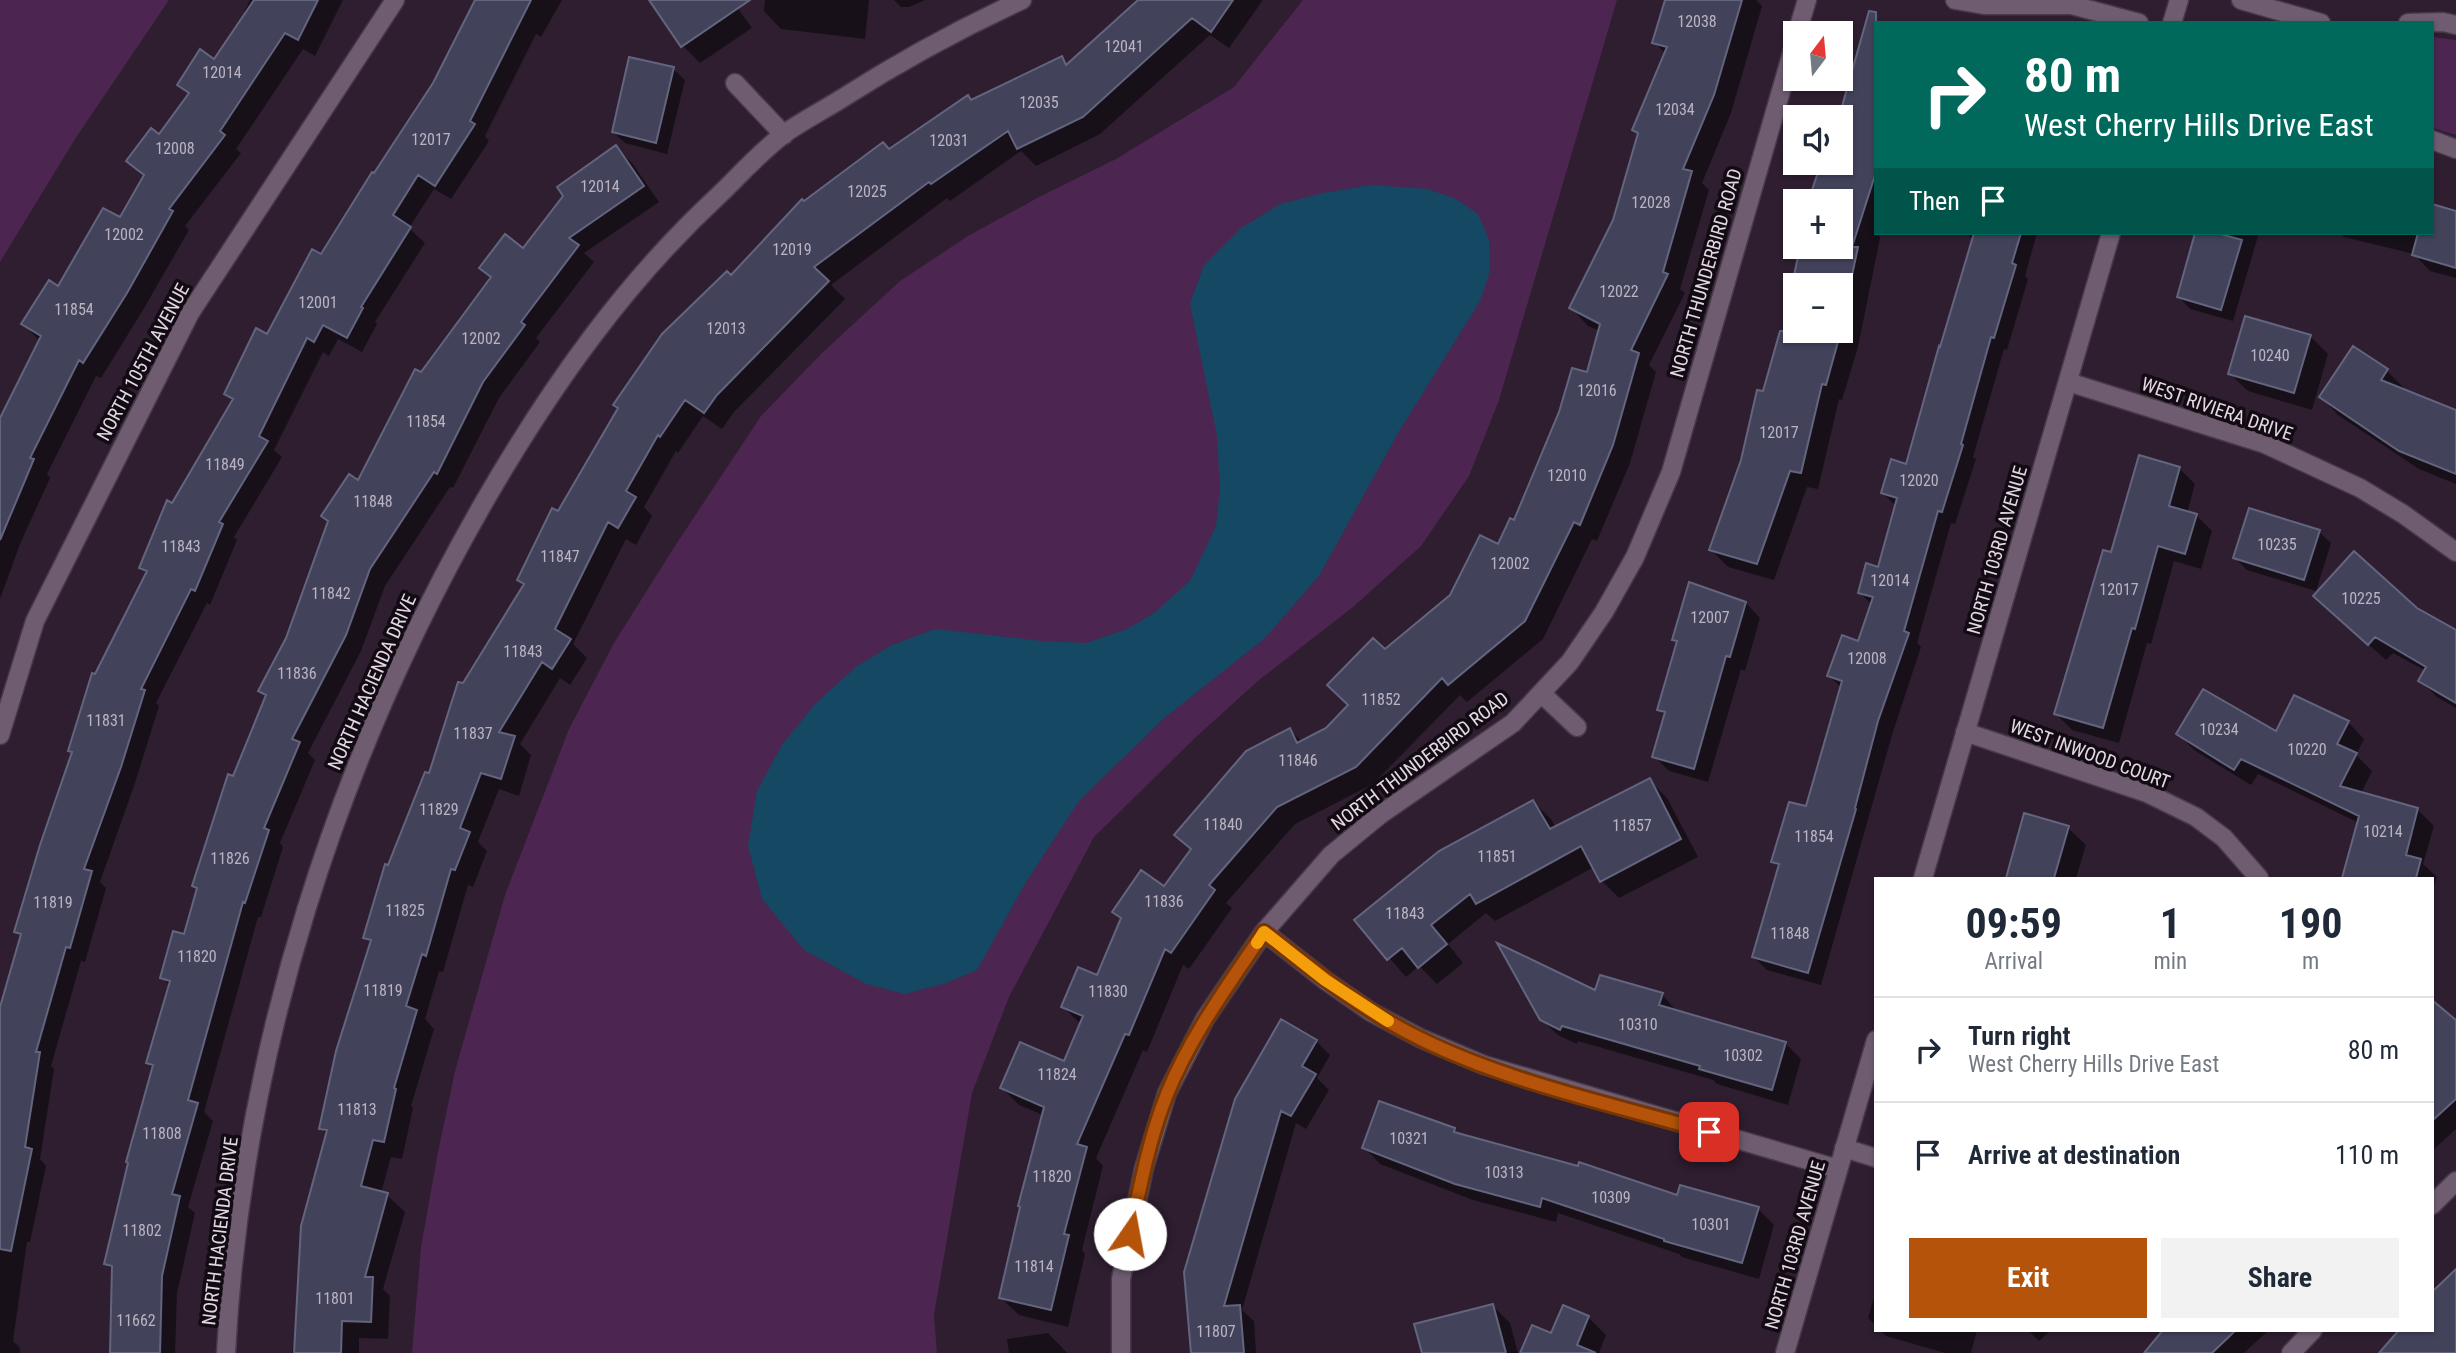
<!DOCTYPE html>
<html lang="en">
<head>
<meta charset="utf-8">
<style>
	:root { --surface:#fff; --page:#f2f2f3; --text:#1f2937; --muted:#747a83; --line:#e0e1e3; --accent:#b45309 }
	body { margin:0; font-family:"Roboto Condensed",sans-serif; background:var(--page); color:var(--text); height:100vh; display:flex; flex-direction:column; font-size:26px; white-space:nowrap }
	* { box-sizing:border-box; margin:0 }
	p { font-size:23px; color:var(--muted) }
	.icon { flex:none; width:38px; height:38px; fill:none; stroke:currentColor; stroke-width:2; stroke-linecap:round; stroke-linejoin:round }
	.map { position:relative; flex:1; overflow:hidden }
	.side { position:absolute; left:1874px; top:877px; width:560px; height:455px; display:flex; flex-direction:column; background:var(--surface); border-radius:0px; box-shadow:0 2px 5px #0004 }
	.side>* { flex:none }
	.banner { position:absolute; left:1874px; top:21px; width:560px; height:214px; border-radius:0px; box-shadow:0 2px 5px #0004; background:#00695c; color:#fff; overflow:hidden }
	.needle { width:46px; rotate:16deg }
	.fabs { position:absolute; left:1783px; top:21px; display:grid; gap:14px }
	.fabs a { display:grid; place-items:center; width:70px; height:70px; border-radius:0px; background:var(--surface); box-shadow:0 2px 5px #0004; font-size:35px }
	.pin { position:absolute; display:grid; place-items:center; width:60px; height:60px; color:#fff; margin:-30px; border-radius:14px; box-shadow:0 4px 10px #0006 }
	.me { position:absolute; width:77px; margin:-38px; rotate:12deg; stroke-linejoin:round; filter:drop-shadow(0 0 5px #0008) }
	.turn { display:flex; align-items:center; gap:24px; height:147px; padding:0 35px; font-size:32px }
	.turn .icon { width:91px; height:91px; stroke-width:2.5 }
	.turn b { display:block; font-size:49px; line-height:60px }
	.then { display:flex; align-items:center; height:66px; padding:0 35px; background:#0003; gap:14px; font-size:26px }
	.eta { display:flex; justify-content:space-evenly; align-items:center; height:119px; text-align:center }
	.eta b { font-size:42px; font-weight:700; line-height:49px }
	.cta { display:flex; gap:14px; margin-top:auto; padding:14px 35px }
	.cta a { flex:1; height:80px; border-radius:0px; background:var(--accent); color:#fff; font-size:28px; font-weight:700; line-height:80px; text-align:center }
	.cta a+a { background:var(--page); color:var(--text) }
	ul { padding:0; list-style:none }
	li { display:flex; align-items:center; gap:21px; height:105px; padding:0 35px; border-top:2px solid var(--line) }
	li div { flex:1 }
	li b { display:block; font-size:26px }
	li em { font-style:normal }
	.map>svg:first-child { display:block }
	.green { fill:#4c2551 }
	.water { fill:#144863 }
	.shadow { fill:#0007; fill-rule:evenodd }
	.building { fill:#42435b; stroke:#63647e; stroke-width:2 }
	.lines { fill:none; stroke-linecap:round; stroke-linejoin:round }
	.minor-casing { stroke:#473949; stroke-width:21 }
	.tertiary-casing { stroke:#473949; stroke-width:21 }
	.minor { stroke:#6f5c71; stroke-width:18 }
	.tertiary { stroke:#6f5c71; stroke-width:18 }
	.route-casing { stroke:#753606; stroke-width:18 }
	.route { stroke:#b45309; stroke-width:12 }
	.slow { stroke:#f59e0b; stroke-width:12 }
	.labels { text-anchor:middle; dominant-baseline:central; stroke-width:7; stroke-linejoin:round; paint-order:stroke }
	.number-label { font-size:16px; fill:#bbb3c2 }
	.street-label { font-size:19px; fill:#e3d8e4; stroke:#120b13 }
</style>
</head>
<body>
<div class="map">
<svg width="2456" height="1353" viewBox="0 0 2456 1353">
	<rect width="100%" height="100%" fill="#2e1e30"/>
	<path class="green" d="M0 0H169L75 139 0 262Z
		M1303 0H1617L1499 400 1469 476 1421 546 1353 607 1259 680 1196 737 1094 837 1009 997 972 1093 934 1315 937 1353H412L421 1247 438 1152 455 1071 505 895 569 729 614 643 673 549 761 416 822 353 900 281 968 236 1039 197 1116 159 1234 87Z
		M2432 37 2456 40V135L2433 128Z"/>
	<path class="water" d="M1370 185 1428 189 1456 199 1478 214 1489 240 1490 271 1480 301 1398 433 1319 576 1264 639 1163 719 1079 801 1026 882 977 970 946 983 905 994 866 984 804 950 762 899 748 846 757 791 782 745 815 704 857 666 892 645 935 629 1042 641 1086 643 1127 629 1154 613 1190 581 1216 526 1220 489 1217 436 1190 304 1204 265 1241 228 1280 204 1323 193Z"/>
	<path class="shadow" d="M250 0H343L315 56 303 49 236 149 241 153 185 226 189 230 143 310 101 378 96 376 47 474 50 478 20 544 0 599V422L40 341 23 324 121 220 145 178 128 161 159 136 190 96 179 85 215 61 246 14 244 12Z
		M480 0H562L541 37 536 34 485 136 489 141 451 199 434 189 409 228 425 243 375 322 377 324 362 352 338 339 329 356 323 352 274 450 282 457 234 537 237 540 210 605 207 603 156 703 159 706 135 783 100 882 106 888 85 962 81 961 51 1066 54 1069 40 1159 46 1166 30 1242H27L13 1341 20 1348V1353H0V1013L22 937 16 932 73 753 70 750 96 676 148 574 141 567 173 505 234 402 226 394 322 256 435 84Z
		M652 0H732L752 28 700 63 683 46Z
		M765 0H869L865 39 781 29 764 11Z
		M894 0H925L909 7H901Z
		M1141 0H1263L1229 48 1210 35 1100 134 1036 166 1021 151 950 201 947 198 831 285 845 299 734 412 722 429 703 416 678 453 676 451 644 507 652 516 636 545 626 539 573 644 587 658 570 685 560 678 520 744 531 755 519 796 499 789 478 842 487 851 473 887 468 885 443 972 439 971 425 1019 434 1029 411 1106 413 1108 402 1159 391 1157 381 1193 387 1195 405 1212 383 1289 390 1296 388 1339 359 1338V1353H292L293 1345H296L328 1135 321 1128 371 943 365 937 389 867 430 775 463 685 525 586 519 580 559 513 731 278 804 204 972 101 1061 58 1069 65Z
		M1666 0H1756L1762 6 1731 113 1702 183 1709 190 1680 289 1685 293 1649 365 1656 372 1630 463 1597 541 1592 539 1543 639 1467 702 1460 695 1373 784 1295 824 1226 903 1232 908 1189 969 1183 965 1147 1052 1143 1050 1096 1158 1103 1166 1082 1250 1085 1254 1068 1327 1019 1315 1001 1298 1043 1115 1019 1105 1002 1088 1065 1063 1082 1025 1063 1007 1098 977 1122 920 1114 912 1165 889 1192 851 1176 835 1290 730 1302 742 1327 729 1350 705 1385 652 1451 596 1499 546 1515 522 1588 374 1600 331 1588 326 1571 308 1615 221 1639 135 1634 130 1666 54 1654 42Z
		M1865 31 1876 34V233H1878L1880 238 1858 347 1842 400 1839 399 1818 489 1807 487 1774 580 1728 567 1711 550 1764 394 1790 303 1802 247H1841V201H1811L1823 163H1841V117H1837L1841 116ZM1796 285H1841V331H1796Z
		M673 69 685 80 667 154 625 143 613 132Z
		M616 148 632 163 659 202 584 253 594 262 536 338 540 342 499 398 453 488 450 487 385 586 361 651 308 753 315 760 280 843 283 847 261 917H258L204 1112 213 1121 188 1207 195 1213 177 1293 175 1353H112L114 1271 106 1264 154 1069 148 1063 170 986 162 977 185 937 199 890 194 886 233 778 267 698 260 690 287 638 359 482 421 374 492 279 481 268 523 250Z
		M2456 212V278L2430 271 2414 254 2344 237 2340 233H2432Z
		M1966 233H2037L2025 276 2028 279 2007 350 2004 349 1973 457 1976 459 1955 524 1951 523 1917 643 1921 647 1892 735 1821 985 1767 970 1754 957 1780 868 1773 862 1807 809 1842 688 1829 676 1859 643 1872 605 1859 592 1879 569 1896 506 1883 493 1907 466 1974 240Z
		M2197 233H2259L2233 321 2190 309 2179 297Z
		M2310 336 2328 354 2312 410 2248 391 2230 374Z
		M2387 371 2404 388 2403 391 2456 412V484L2419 469 2338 415 2321 397Z
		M2179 468 2195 484 2187 513 2196 515 2212 531 2201 569 2174 561 2151 644 2147 643 2119 743 2072 730 2056 714 2112 554Z
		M2319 532 2331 543 2316 591 2247 570 2235 558Z
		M1746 603 1760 618 1745 671 1741 669 1708 782 1669 771 1654 756 1666 716 1659 710 1678 643 1674 639Z
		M2416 609 2456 632V708L2437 697 2420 681 2426 671 2393 653 2386 660 2332 612Z
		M2348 722 2364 739 2356 755 2372 771 2361 794 2418 810 2434 826 2423 864 2437 877 2432 893V878H2343L2359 823 2258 774 2251 785 2194 750 2178 734H2276Z
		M1649 780 1667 798 1698 857 1619 898 1601 880 1594 867 1495 921 1486 913 1448 944 1463 963 1437 984 1419 966 1406 977 1357 921 1533 802 1551 819 1556 828Z
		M2026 816 2068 828 2086 845 2076 878H2008Z
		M1597 992 1662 994 1677 1012 1785 1043 1801 1059 1788 1105 1717 1084 1713 1080 1578 1041 1577 1044 1558 1035 1541 1019Z
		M2456 1023V1129L2432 1151V1057Z
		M1316 1041 1330 1055 1317 1078 1329 1090 1306 1129 1296 1123 1242 1310 1254 1321 1256 1353H1193L1237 1100Z
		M1454 1130 1460 1136 1678 1197 1758 1209 1774 1225 1759 1279 1682 1257 1679 1254 1558 1213 1556 1222 1473 1200 1380 1164 1364 1147Z
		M1876 1291V1326L1868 1318Z
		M1493 1306 1510 1323 1518 1353H1424Z
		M1588 1317 1606 1335 1599 1353H1522Z
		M1880 1330H1977L1971 1353H1945L1886 1336Z
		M2028 1330H2051L2039 1341Z
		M2166 1330H2269L2244 1353H2147Z
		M1048 1333 1067 1353H1009L1007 1339Z"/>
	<path class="building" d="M254 0H318L298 40 285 33 220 131 225 135 169 209 173 211 127 293 83 363 79 360 30 458 34 459 0 540V418L41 336 21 324 49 280 58 286 103 208 120 217 144 175 126 161 151 128 159 134 189 93 177 85 200 49 214 59Z
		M475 0H531L470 121 475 124 435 186 418 175 393 215 411 227 361 307 363 308 347 338 323 325 314 342 307 338 259 436 268 441 219 522 223 524 195 591 191 589 141 689 145 690 121 767 84 869 92 871 70 948 66 947 36 1052H40L25 1147 32 1149 11 1251 0 1249V1007L21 934 14 932 40 845 72 752 68 751 92 673 95 674 147 571 139 568 167 500 172 503 233 399 224 394 256 328 267 334 312 249 321 254 372 172 374 173 433 83Z
		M649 0H750L681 47Z
		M1138 0H1233L1211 32 1192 18 1083 117 1017 149 1008 131 931 184 929 182 814 267 829 281 717 395 704 413 685 400 660 437 658 435 626 491 636 497 618 528 608 522 555 629 571 639 552 669 542 662 499 732 515 736 501 779 481 773 460 828 470 832 455 870 451 869 426 956 422 954 406 1006 417 1010 394 1088 396 1089 384 1142 373 1140 361 1186 388 1193 365 1277H373L371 1322 342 1321 341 1353H294L301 1226 327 1130 319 1129 336 1051 371 940 363 938 385 864 388 865 425 772 429 773 458 682 463 683 524 584 517 580 552 508 558 511 618 408 613 405 662 334 727 271 731 275 802 199 804 201 883 142 889 149 968 95 971 100 1062 56 1066 65Z
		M1665 0H1742L1714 95 1683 169 1692 171 1663 272 1668 274 1631 350 1639 353 1613 445 1580 525 1574 522 1525 621 1448 685 1442 678 1356 767 1277 807 1209 885 1215 890 1171 953 1165 949 1129 1035 1125 1034 1077 1144 1087 1147 1064 1234 1069 1235 1051 1310 999 1298 1020 1207 1018 1206 1044 1107 1000 1088 1020 1042 1064 1061 1083 1016 1061 1007 1078 967 1097 975 1121 918 1112 912 1141 870 1164 886 1191 849 1174 835 1246 751 1290 728 1297 743 1326 728 1348 705 1327 685 1373 638 1385 649 1450 595 1480 535 1498 544 1510 518 1514 520 1559 412 1572 368 1587 372 1600 324 1569 308 1613 220 1638 133 1632 130 1667 47 1652 43Z
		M1869 11 1876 12V172L1852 247H1858L1850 285H1792L1800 247H1841V199L1812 190 1821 163H1841V110Z
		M629 57 674 67 656 143 612 132Z
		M616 145 644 186 569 238 579 245 521 322 525 325 483 382 437 474 434 472 370 569 346 635 292 739 300 742 264 828 269 830 245 903 243 902 188 1100 198 1103 172 1194 180 1196 162 1276 160 1353H110L112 1266 104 1264 128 1163 126 1162 153 1065 146 1063 170 981 160 978 173 931 184 934 197 888 192 886 228 774 233 776 266 695 258 691 286 638 328 521 321 516 349 474 358 480 415 369 421 372 491 277 479 268 505 234 523 248 563 196 557 187Z
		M2432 204 2456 211V268L2412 255 2418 233H2432Z
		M1974 233H2021L2012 263 2016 265 1994 338 1991 337 1961 444 1963 445 1942 512 1938 511 1904 631 1909 633 1878 721 1855 808 1856 809 1808 973 1752 957 1779 864 1771 862 1789 802 1806 806 1842 681 1827 676 1842 635 1858 641 1873 597 1858 593 1866 563 1878 567 1897 498 1881 493 1891 459 1906 464 1939 346 1940 347Z
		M2195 233H2217L2242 240 2221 310 2177 297Z
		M2245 316 2311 335 2294 393 2228 374Z
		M1780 331H1841L1826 385 1822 384 1801 473 1790 471 1757 564 1709 550 1741 460 1757 390 1763 391Z
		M2353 346 2388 369 2381 380 2456 410V474L2399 451 2319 397Z
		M2139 455 2180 467 2169 506 2197 514 2185 554 2158 546 2135 629 2132 628 2103 728 2054 714 2103 550 2111 552Z
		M2249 508 2320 530 2304 580 2233 558Z
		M2354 551 2417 608 2456 630V703L2418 681 2426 667 2375 637 2368 645 2313 596Z
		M1689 582 1746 602 1730 657 1726 656 1694 769 1652 757 1665 712 1657 710 1677 641 1672 640Z
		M2203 689 2276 731 2294 695 2349 721 2337 744 2357 753 2340 786 2418 808 2406 855 2421 859 2416 878H2342L2359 816 2241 759 2234 770 2176 734Z
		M1650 778 1681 839 1600 882 1581 846 1476 904 1470 894 1431 925 1447 944 1418 968 1402 948 1387 960 1354 920 1439 851 1533 800 1550 829Z
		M2024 813 2069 826 2054 878H2006Z
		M1497 943 1595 990 1600 975 1663 993 1659 1005 1786 1042 1772 1090 1699 1069 1700 1066 1562 1026 1560 1030 1540 1020Z
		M2432 1000 2456 1020V1099L2432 1121Z
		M1281 1019 1317 1040 1302 1066 1316 1074 1291 1116 1281 1111 1224 1306 1240 1305 1244 1353H1191L1184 1272 1235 1099Z
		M1379 1101 1455 1128 1454 1132 1578 1166 1579 1162 1677 1195 1680 1185 1759 1207 1742 1263 1664 1241V1239L1542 1198 1540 1207 1455 1184 1362 1148Z
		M2456 1269V1353H2379L2399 1330H2432V1292Z
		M1493 1304 1506 1353H1422L1414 1324Z
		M1563 1305 1589 1316 1577 1345 1596 1353H1520L1532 1325 1551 1333Z
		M2163 1330H2236L2212 1353H2144Z"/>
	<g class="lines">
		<defs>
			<path id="minor" d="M1797 33 1807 0
				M735 83 784 135
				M2068 382 2265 444 2360 488 2403 514 2456 552
				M1541 693 1577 727
				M1965 732 2147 793 2196 817 2224 838 2259 878
				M0 735 35 621 190 313 395 0
				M1264 932 1325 980 1371 1012 1420 1038 1484 1065 1838 1169
				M1844 1148 1876 1158
				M2432 1205 2456 1181
				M226 1353C242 1053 337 756 487 497 551 387 624 283 718 196 739 176 760 152 784 134 802 121 822 111 841 99 899 62 959 29 1022 0
				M1121 1353V1279L1144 1168 1167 1093 1205 1019 1264 932 1331 855 1381 814 1513 723 1570 662 1604 612 1635 557 1671 472 1796 39
				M2291 1353 2313 1330"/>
			<path id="tertiary" d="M1955 0 1984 5H2072L2139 23
				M2241 0 2321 23
				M2172 23 2179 0
				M2408 23 2443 22 2456 25
				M2432 140 2456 149
				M1923 878 2111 233
				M1785 1353 1876 1040"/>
		</defs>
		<use href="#minor" class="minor-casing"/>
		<use href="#tertiary" class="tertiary-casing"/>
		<use href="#minor" class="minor"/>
		<use href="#tertiary" class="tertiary"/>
	</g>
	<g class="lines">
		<defs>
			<path id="route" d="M1130 1234C1140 1187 1149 1139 1167 1094 1191 1035 1229 984 1264 932 1314 971 1362 1010 1419 1038 1507 1082 1614 1105 1709 1132"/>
		</defs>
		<use href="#route" class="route-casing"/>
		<use href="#route" class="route"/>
		<path class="slow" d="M1257 943 1264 932 1325 980 1388 1021"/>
	</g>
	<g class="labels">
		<g class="number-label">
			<text x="1697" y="21">12038</text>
			<text x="1124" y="46">12041</text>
			<text x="222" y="72">12014</text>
			<text x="1039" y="102">12035</text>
			<text x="1675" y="109">12034</text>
			<text x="431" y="139">12017</text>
			<text x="949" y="140">12031</text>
			<text x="175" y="148">12008</text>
			<text x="600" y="186">12014</text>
			<text x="867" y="191">12025</text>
			<text x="1651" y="202">12028</text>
			<text x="124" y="234">12002</text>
			<text x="792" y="249">12019</text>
			<text x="1619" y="291">12022</text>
			<text x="318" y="302">12001</text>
			<text x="74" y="309">11854</text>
			<text x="726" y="328">12013</text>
			<text x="481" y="338">12002</text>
			<text x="2270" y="355">10240</text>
			<text x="1597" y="390">12016</text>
			<text x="426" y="421">11854</text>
			<text x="1779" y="432">12017</text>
			<text x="225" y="464">11849</text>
			<text x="1567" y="475">12010</text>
			<text x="1919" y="480">12020</text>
			<text x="373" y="501">11848</text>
			<text x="2277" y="544">10235</text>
			<text x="181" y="546">11843</text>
			<text x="560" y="556">11847</text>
			<text x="1510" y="563">12002</text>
			<text x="1890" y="580">12014</text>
			<text x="2119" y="589">12017</text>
			<text x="331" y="593">11842</text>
			<text x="2361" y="598">10225</text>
			<text x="1710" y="617">12007</text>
			<text x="523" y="651">11843</text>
			<text x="1867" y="658">12008</text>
			<text x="297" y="673">11836</text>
			<text x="1381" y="699">11852</text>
			<text x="106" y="720">11831</text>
			<text x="2219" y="729">10234</text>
			<text x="473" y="733">11837</text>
			<text x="2307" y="749">10220</text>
			<text x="1298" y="760">11846</text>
			<text x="439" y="809">11829</text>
			<text x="1223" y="824">11840</text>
			<text x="1632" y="825">11857</text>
			<text x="2383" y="831">10214</text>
			<text x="1814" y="836">11854</text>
			<text x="1497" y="856">11851</text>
			<text x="230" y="858">11826</text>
			<text x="1164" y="901">11836</text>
			<text x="53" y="902">11819</text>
			<text x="405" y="910">11825</text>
			<text x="1405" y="913">11843</text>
			<text x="1790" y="933">11848</text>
			<text x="197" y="956">11820</text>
			<text x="383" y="990">11819</text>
			<text x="1108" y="991">11830</text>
			<text x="1638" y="1024">10310</text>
			<text x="1743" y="1055">10302</text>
			<text x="1057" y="1074">11824</text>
			<text x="357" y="1109">11813</text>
			<text x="162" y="1133">11808</text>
			<text x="1409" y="1138">10321</text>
			<text x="1504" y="1172">10313</text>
			<text x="1052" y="1176">11820</text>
			<text x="1611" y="1197">10309</text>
			<text x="1711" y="1224">10301</text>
			<text x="142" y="1230">11802</text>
			<text x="1034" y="1266">11814</text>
			<text x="335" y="1298">11801</text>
			<text x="136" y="1320">11662</text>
			<text x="1216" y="1331">11807</text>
		</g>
		<g class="street-label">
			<text transform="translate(1706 273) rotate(-74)">NORTH THUNDERBIRD ROAD</text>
			<text transform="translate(143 362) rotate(-62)">NORTH 105TH AVENUE</text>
			<text transform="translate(2217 409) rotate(19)">WEST RIVIERA DRIVE</text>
			<text transform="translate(1997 550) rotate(-74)">NORTH 103RD AVENUE</text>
			<text transform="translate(372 682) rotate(-66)">NORTH HACIENDA DRIVE</text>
			<text transform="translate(2090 754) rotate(20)">WEST INWOOD COURT</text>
			<text transform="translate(1420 761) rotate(-37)">NORTH THUNDERBIRD ROAD</text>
			<text transform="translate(220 1231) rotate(-83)">NORTH HACIENDA DRIVE</text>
			<text transform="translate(1795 1245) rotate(-74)">NORTH 103RD AVENUE</text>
		</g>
	</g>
</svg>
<div class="fabs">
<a><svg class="needle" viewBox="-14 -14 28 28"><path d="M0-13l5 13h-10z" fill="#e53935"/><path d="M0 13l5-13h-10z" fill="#747a83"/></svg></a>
<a><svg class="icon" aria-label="sound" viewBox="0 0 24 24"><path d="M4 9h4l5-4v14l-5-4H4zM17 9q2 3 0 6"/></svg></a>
<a>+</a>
<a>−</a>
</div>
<div class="pin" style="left:1709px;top:1132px;background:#d93025"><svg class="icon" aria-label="arrive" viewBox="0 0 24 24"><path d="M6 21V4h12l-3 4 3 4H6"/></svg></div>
<svg class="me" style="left:1130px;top:1234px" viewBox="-20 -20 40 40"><circle r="19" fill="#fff"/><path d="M0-13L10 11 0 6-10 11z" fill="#b45309"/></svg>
<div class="banner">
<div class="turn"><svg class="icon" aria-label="right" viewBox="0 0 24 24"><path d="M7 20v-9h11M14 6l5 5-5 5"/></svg><div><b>80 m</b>West Cherry Hills Drive East</div></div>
<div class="then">Then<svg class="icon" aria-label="arrive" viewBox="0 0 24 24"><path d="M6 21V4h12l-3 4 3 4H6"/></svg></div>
</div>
<section class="side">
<div class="eta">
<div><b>09:59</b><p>Arrival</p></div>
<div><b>1</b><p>min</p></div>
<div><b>190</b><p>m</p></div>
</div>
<ul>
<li><svg class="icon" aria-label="right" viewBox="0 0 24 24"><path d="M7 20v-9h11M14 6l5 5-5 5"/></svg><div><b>Turn right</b><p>West Cherry Hills Drive East</p></div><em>80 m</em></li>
<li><svg class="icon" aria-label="arrive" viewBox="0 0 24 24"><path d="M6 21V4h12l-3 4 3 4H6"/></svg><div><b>Arrive at destination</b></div><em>110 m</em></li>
</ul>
<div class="cta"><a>Exit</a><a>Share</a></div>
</section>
</div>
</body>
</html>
